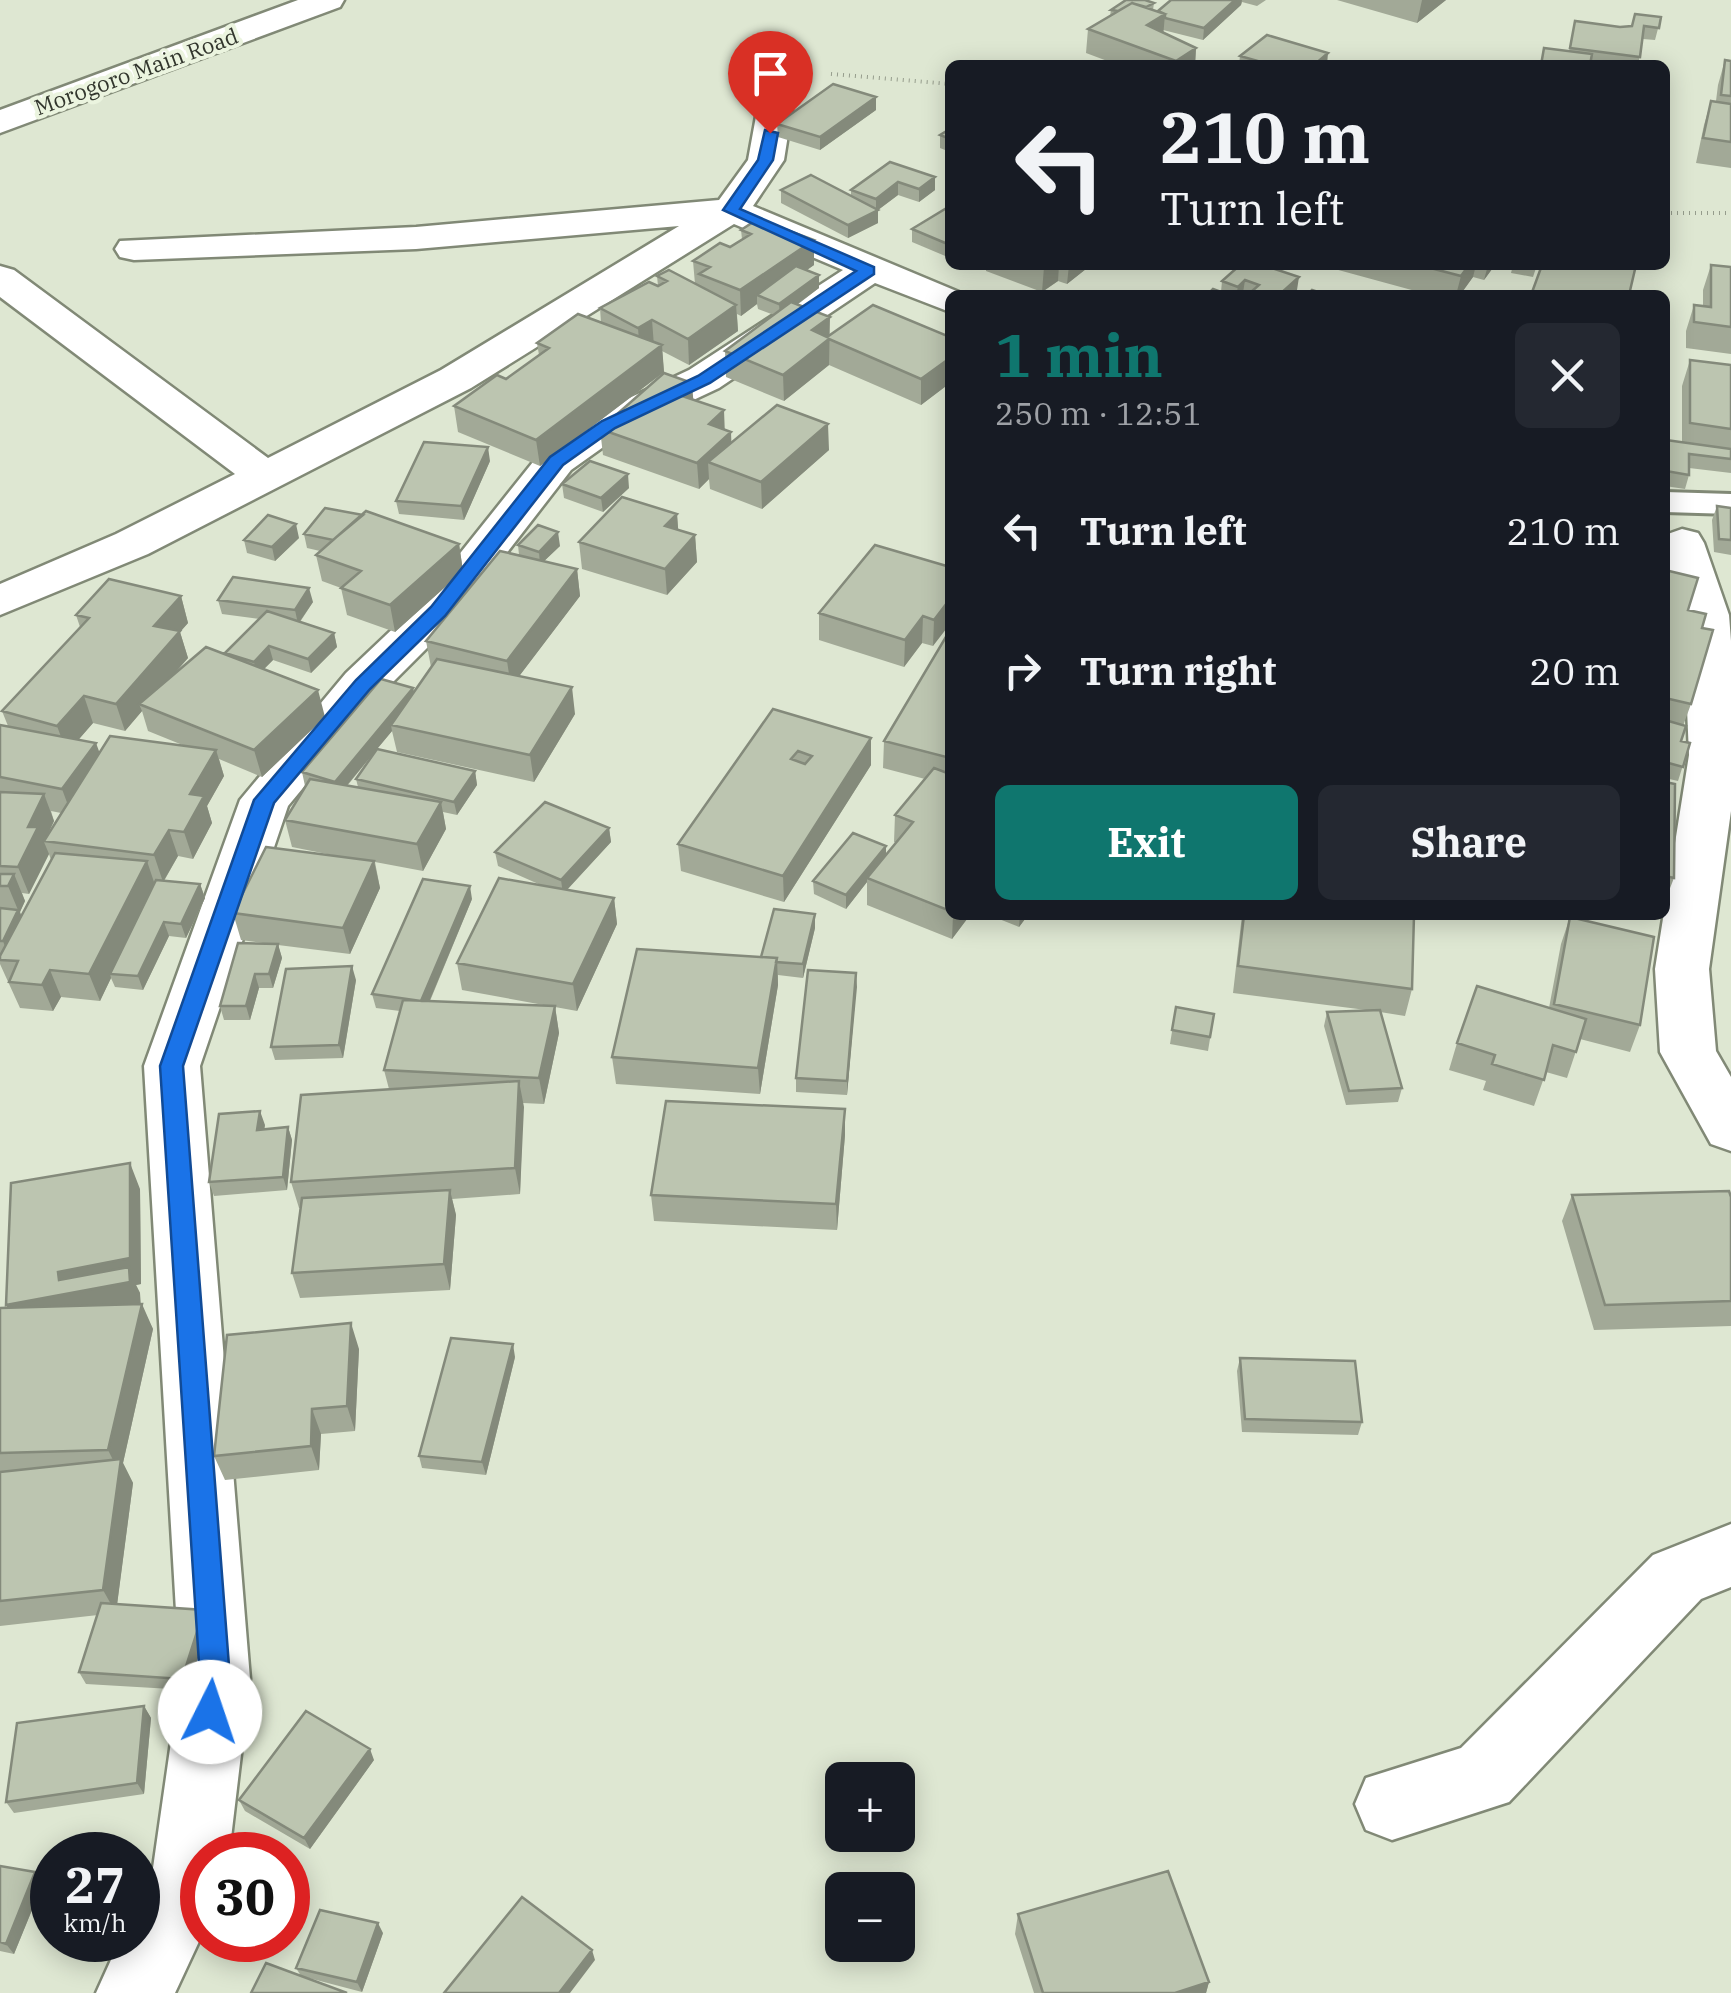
<!DOCTYPE html>
<html lang="en">
<head>
<meta charset="utf-8">
<style>
	:root { --surface:#171b24; --page:#242831; --text:#f1f3f6; --muted:#9ea1a6; --accent:#0f766e }
	body { margin:0; font-family:"IBM Plex Serif",serif; background:var(--page); color:var(--text); height:100vh; display:flex; flex-direction:column; font-size:38px; white-space:nowrap }
	* { box-sizing:border-box; margin:0 }
	p { font-size:32px; color:var(--muted) }
	.icon { flex:none; width:55px; height:55px; fill:none; stroke:currentColor; stroke-width:2; stroke-linecap:round; stroke-linejoin:round }
	.map { position:relative; flex:1; overflow:hidden }
	.drawer { position:absolute; left:945px; top:290px; width:725px; height:630px; display:flex; flex-direction:column; background:var(--surface); border-radius:15px; box-shadow:0 5px 25px #0003 }
	.drawer>* { flex:none }
	.banner { position:absolute; left:945px; top:60px; width:725px; height:210px; border-radius:15px; box-shadow:0 5px 25px #0003; background:#171b24; color:var(--text); overflow:hidden }
	.buttons { position:absolute; left:825px; top:1762px; display:grid; gap:20px }
	.buttons a { display:grid; place-items:center; width:90px; height:90px; border-radius:15px; background:var(--surface); box-shadow:0 5px 25px #0003; font-size:50px }
	.speed { position:absolute; left:30px; top:1832px; display:flex; gap:20px; font-size:50px; font-weight:700; text-align:center }
	.speed>* { display:grid; place-content:center; width:130px; height:130px; border-radius:50%; background:var(--surface); box-shadow:0 5px 25px #0003; line-height:1 }
	.speed small { font-size:25px; font-weight:400 }
	.speed .limit { border:15px solid #d22; background:#fff; color:#111 }
	.pin { position:absolute; display:grid; place-items:center; width:85px; height:85px; color:#fff; margin:-102px -42px; border-radius:50% 50% 50% 0; rotate:-45deg; box-shadow:0 0 10px #0007 }
	.pin .icon { rotate:45deg }
	.me { position:absolute; width:110px; margin:-55px; rotate:4deg; stroke-linejoin:round; filter:drop-shadow(0 0 8px #0008) }
	.turn { display:flex; align-items:center; gap:35px; height:210px; padding:0 50px; font-size:45px }
	.turn .icon { width:130px; height:130px; stroke-width:2.5 }
	.turn b { display:block; font-size:70px; line-height:85px }
	.round { display:grid; place-items:center; flex:none; width:105px; height:105px; border-radius:15px; background:var(--page) }
	.overview { display:flex; align-items:center; justify-content:space-between; height:170px; padding:0 50px }
	h1 { font-size:60px; font-weight:700; line-height:75px; color:var(--accent) }
	.primary-button { display:flex; gap:20px; margin-top:auto; padding:20px 50px }
	.primary-button a { flex:1; height:115px; border-radius:15px; background:var(--accent); color:#fff; font-size:40px; font-weight:700; line-height:115px; text-align:center }
	.primary-button a+a { background:var(--page); color:var(--text) }
	ul { padding:0; list-style:none }
	li { display:flex; align-items:center; gap:30px; height:140px; padding:0 50px }
	li div { flex:1 }
	li b { display:block; font-size:38px }
	li em { font-style:normal }
	.map>svg:first-child { display:block }
	.lines { fill:none; stroke-linecap:round; stroke-linejoin:round }
	.lane-casing { stroke:#818976; stroke-width:6 }
	.street-casing { stroke:#818976; stroke-width:5 }
	.highway-casing { stroke:#818976; stroke-width:5 }
	.path { stroke:#959c8c; stroke-width:4; stroke-dasharray:1 5; stroke-linecap:butt }
	.lane { fill:#fff; fill-rule:evenodd }
	.street { fill:#fff; fill-rule:evenodd }
	.highway { fill:#fff; fill-rule:evenodd }
	.wall { fill:#a2a997; fill-rule:evenodd }
	.shaded-wall { fill:#848a7b }
	.building { fill:#bcc5b0; stroke:#848a7b; stroke-width:2.5; fill-rule:evenodd }
	.route { fill:#1a73e8; stroke:#114b97; stroke-width:2.5 }
	.labels { text-anchor:middle; dominant-baseline:central; stroke-width:8; stroke-linejoin:round; paint-order:stroke }
	.far-street-label { font-size:22px; fill:#32362d; stroke:#ebf4df }
</style>
</head>
<body>
<div class="map">
<svg width="1731" height="1993" viewBox="0 0 1731 1993">
	<rect width="100%" height="100%" fill="#dee7d2"/>
	<g class="lines">
		<defs>
			<path id="lane" d="M1665 492 1731 494V514L1665 512Z"/>
			<path id="street" d="M780 68 792 71 797 78 784 160 753 206 966 295H950V312L875 283 719 388 623 433 571 470 454 621 380 695 288 806 200 1066 250 1679 229 1855H202V1935L175 1993H96L120 1940H138V1905L152 1875 180 1679 144 1066 240 800 346 673 422 601 541 452 593 415 689 370 843 270 734 224 471 388 148 554 0 615V584L116 534 235 474 0 297V266L14 270 268 458 441 370 679 226 416 249 134 260 120 257 115 249 120 241 416 227 719 200 748 160 763 78 768 71Z
				M1682 529 1698 533 1704 543 1729 615 1731 641V811L1709 969 1716 1051 1731 1077V1151L1711 1144 1660 1052 1655 969 1689 755 1683 615 1665 560V535Z
				M1731 1524V1587L1701 1599 1509 1802 1392 1840 1366 1830 1355 1804 1366 1778 1461 1748 1653 1555Z"/>
			<path id="highway" d="M298 0H344L340 7 0 133V110Z"/>
		</defs>
		<use href="#lane" class="lane-casing"/>
		<use href="#street" class="street-casing"/>
		<use href="#highway" class="highway-casing"/>
		<path class="path" d="M831 74 950 84
			M1665 213H1731"/>
		<use href="#lane" class="lane"/>
		<use href="#street" class="street"/>
		<use href="#highway" class="highway"/>
	</g>
	<path class="wall" d="M1171 0H1266L1257 6 1242 2 1241 5 1203 40 1163 30V32L1196 48 1195 65H1118L1086 53 1088 29 1110 16 1111 10 1154 3 1153 10 1158 11Z
		M1337 0H1446L1417 23Z
		M1635 14 1661 17 1655 40 1643 39 1638 65 1590 63 1569 51 1575 21 1620 27 1632 26Z
		M1240 56 1327 65H1239Z
		M1725 60 1731 61V168L1696 163 1704 125 1711 101H1716L1718 85Z
		M876 110 820 150 778 137 777 124Z
		M950 129V152L940 148V135Z
		M935 177V190L919 202 898 195 878 210V223L848 238 781 203V190L851 196V190Z
		M950 206V258L912 242V229Z
		M741 230 814 240V265L807 270 819 288 797 305 830 335H946V330L950 328V383L921 405 829 365 784 401 726 377 725 351 774 315 758 309 757 304 741 316 737 314 738 331 689 365 662 351 664 372 540 466 458 432 454 406 506 379 539 355 537 343 601 323 600 308 658 286 657 276 695 284 693 261 730 247 742 239Z
		M986 265H1091L1067 284 1058 281 1042 292 986 271Z
		M1240 265 1297 290 1292 295H1248L1243 293 1241 295H1207L1221 292 1222 281Z
		M1320 265H1495L1484 280 1473 277 1460 295H1430Z
		M1513 265H1537L1533 277 1511 273Z
		M1711 265 1731 267V354L1686 348V331L1694 305 1703 306V290Z
		M1690 360 1731 365V473L1689 468V475L1685 489 1665 486V444L1666 440 1682 442V386Z
		M693 400 725 430 732 443 829 450 762 509 710 489 709 479 699 489 603 455 600 429Z
		M490 461 464 520 399 514 396 501Z
		M562 484 629 488 603 512 564 498Z
		M1717 506 1731 508V555L1714 552 1712 520Z
		M677 514 678 530 695 535 697 562 667 595 582 569 579 542Z
		M304 534 459 544 463 571 395 632 347 615 341 588 322 581 316 555 320 551 307 548Z
		M299 538 275 561 247 553 244 540Z
		M518 545 560 546 544 561 577 569 580 596 519 676 575 714 534 782 397 752 392 731 377 749 475 771 477 785 457 815 443 812 446 829 423 871 375 862 380 888 350 954 278 945 282 958 273 988H259L250 1020H224L220 1006 270 944 241 940 233 913 342 857 292 847 285 820 305 786 302 772 413 688 414 692 431 667 426 641 519 555ZM377 749 356 779 358 787 347 786Z
		M950 567 933 646 922 643 904 667 819 640V613Z
		M1665 570 1688 610 1702 628 1691 704 1683 726 1681 741 1690 743 1678 781 1665 778Z
		M181 596 188 623 180 632 188 658 172 676 225 654 260 619 222 614 218 600 313 602 300 622 334 633 337 647 311 673 273 660 264 669 325 717 262 777 219 759 224 776 207 806 212 823 193 859 178 856 164 881 200 884 205 898 186 938 169 936 143 990 115 987 111 978 100 1001 61 997 53 1011 20 1008 0 964V725L8 726 2 711 80 627 76 615ZM142 711 148 731 185 746 100 753 78 740 93 723 125 731ZM51 811 61 813 49 832 54 821ZM49 854 51 860 21 916 20 912 25 901 22 893 29 894Z
		M950 630V915H970L952 939 867 905V882L846 909 814 894 813 881 886 846V855L896 843 894 842 895 815 925 779 883 768 884 741Z
		M773 709 871 738V765L784 902 681 871 678 844Z
		M1665 782 1674 878 1665 901Z
		M609 828 611 842 567 890 614 898 617 924 577 1011 555 1007 559 1033 544 1104 523 1103 520 1194 452 1199 456 1215 450 1290 300 1298 292 1273 300 1208H299L291 1182 389 1089 384 1070 400 1011 376 1008 372 994 472 899 430 1001 549 1006 462 990 457 963 543 886 498 866 495 852Z
		M815 914V928L803 978 778 975V985L760 1094 616 1084 612 1057 761 957Z
		M989 915H1028L1019 927Z
		M1242 915H1414L1412 989 1405 1016 1380 1012 1402 1088 1398 1102 1346 1105 1324 1026 1327 1012 1366 1010 1233 993Z
		M1570 917 1640 1025 1630 1052 1580 1039 1567 1078 1546 1072 1534 1106 1483 1090 1486 1081 1449 1070 1457 1043 1549 1008 1561 944Z
		M856 973 847 1095 796 1092V1078Z
		M356 980 343 1058 275 1060 271 1047Z
		M1176 1007 1214 1014 1208 1051 1170 1044Z
		M845 1109V1135L837 1230 654 1221 651 1195Z
		M265 1125 264 1129 288 1127 292 1140 287 1190 214 1196 209 1182Z
		M140 1189 141 1284 136 1285 140 1293V1304L153 1329 123 1463 133 1483 117 1604 204 1610 209 1622 188 1690 86 1684 79 1672 98 1615 0 1626V1308H8L6 1305Z
		M1572 1195 1731 1197V1326L1594 1330 1562 1221Z
		M359 1349 355 1431 321 1434 319 1470 225 1480 214 1456Z
		M515 1357 486 1475 422 1468 419 1456Z
		M1240 1358 1362 1422 1358 1435 1242 1432 1237 1371Z
		M144 1706 151 1718 144 1794 14 1813 6 1802Z
		M374 1760 310 1849 245 1811 239 1800Z
		M0 1866 35 1872 43 1883 14 1954 0 1951Z
		M1018 1914 1209 1982 1206 1993H1034L1015 1934Z
		M383 1933 362 1992 301 1976 296 1968Z"/>
	<path class="shaded-wall" d="M1235 0H1242L1241 5 1203 40 1204 28Z
		M1422 0H1446L1417 23Z
		M1165 14 1163 38 1147 25Z
		M1196 48 1195 65H1176V61Z
		M1328 53 1327 65H1314Z
		M876 97V110L820 150V137Z
		M935 177V190L919 202V189Z
		M898 182V195L878 210V223L848 238V225L876 211V199Z
		M814 240V265L765 299 757 295V304L741 316 740 290Z
		M1046 265H1059L1058 281 1042 292 1044 267Z
		M1069 265H1091L1067 284Z
		M1469 265H1476L1473 277 1460 295H1456L1461 276Z
		M1488 265H1495L1484 280Z
		M819 275V288L780 317 779 304Z
		M1299 277 1297 290 1292 295H1279Z
		M1245 280 1243 293 1236 295 1238 287Z
		M736 305 738 331 689 365 688 339Z
		M830 317 829 365 784 401 783 375 812 330Z
		M652 320 654 346 640 354 638 328Z
		M662 345 664 372 540 466 536 440Z
		M950 358V383L921 405V379Z
		M692 383 694 409 679 395Z
		M724 410 725 436 709 424Z
		M828 424 829 450 762 509 761 482Z
		M731 432 732 458 708 462 709 479 699 489 697 463Z
		M488 447 490 461 464 520 461 506Z
		M628 474 629 488 603 512 601 498Z
		M677 514 679 540 665 526Z
		M296 524 299 538 275 561 272 547Z
		M558 532 560 546 540 565 539 552Z
		M695 535 697 562 667 595 665 569Z
		M459 544 463 571 395 632 390 605Z
		M577 569 580 596 511 687 507 661Z
		M309 588 313 602 298 624 295 610Z
		M181 596 188 623 180 632 188 658 146 706 139 704 142 711 125 731 116 704 154 626Z
		M950 599V624L933 646 934 620Z
		M923 616 922 643 904 667 905 640Z
		M334 633 337 647 311 673 308 659Z
		M269 646 273 660 257 676 254 662Z
		M572 687 575 714 534 782 530 755Z
		M413 688 416 702 391 725 392 731 338 796 335 782Z
		M318 690 325 717 262 777 254 750Z
		M84 696 93 723 67 753 57 726Z
		M871 738V765L784 902 783 876Z
		M96 743 106 770 72 816 62 789Z
		M216 750 224 776 207 806 212 823 193 859 184 832 190 794Z
		M475 771 477 785 457 815 454 802Z
		M44 794 54 821 44 842 49 854 29 894 18 867 28 827Z
		M441 802 446 829 423 871 417 844Z
		M609 828 611 842 563 894 561 880Z
		M169 830 178 856 163 882 154 855Z
		M886 846V860L867 878V882L846 909V895Z
		M147 861 156 888 110 974 111 978 100 1001 89 974Z
		M374 861 380 888 350 954 343 928Z
		M14 874 25 901 20 912 24 924 8 955 3 941 18 910 8 886Z
		M200 884 205 898 186 938 181 924Z
		M470 886 472 899 424 1014 421 1001Z
		M614 898 617 924 577 1011 573 984Z
		M815 914V928L803 978V964Z
		M953 915H970L952 939Z
		M1020 915H1028L1019 927Z
		M164 922 169 936 143 990 138 976Z
		M278 944 282 958 273 988 269 974Z
		M777 958 778 985 760 1094 758 1068Z
		M352 966 356 980 343 1058 339 1045Z
		M50 970 61 997 53 1011 42 985Z
		M856 973 857 987 847 1095V1081Z
		M255 974 259 988 250 1020 246 1006Z
		M555 1006 559 1033 544 1104 539 1078Z
		M519 1081 524 1107 520 1194 515 1168Z
		M845 1109V1135L837 1230 836 1204Z
		M260 1111 265 1125 262 1143 257 1130Z
		M288 1127 292 1140 287 1190 283 1177Z
		M130 1163 140 1189 141 1284 136 1285 140 1293 141 1307 19 1330 6 1305 59 1280 58 1272Z
		M450 1190 456 1215 450 1290 444 1264Z
		M142 1304 153 1329 123 1463 133 1483 116 1613 103 1590 119 1472 108 1450Z
		M351 1323 359 1349 355 1431 347 1406Z
		M513 1344 515 1357 486 1475 482 1462Z
		M312 1409 321 1434 319 1470 311 1446Z
		M204 1610 209 1622 188 1690 182 1679Z
		M144 1706 151 1718 144 1794 137 1783Z
		M370 1749 374 1760 310 1849 304 1838Z
		M35 1872 43 1883 14 1954 6 1944Z
		M378 1923 383 1933 362 1992 357 1982Z
		M592 1950 595 1960 570 1993H559Z
		M1209 1982 1206 1993H1175Z"/>
	<path class="building" d="M1126 0H1145L1154 3 1146 7 1132 3 1118 11 1111 10Z
		M1171 0H1235L1204 28 1165 18V14L1158 11Z
		M1132 3 1165 14 1147 25 1196 48 1176 61 1088 29Z
		M1635 14 1661 17 1659 28 1644 26 1640 57 1570 48 1575 21 1620 27 1632 26Z
		M1267 35 1328 53 1314 65H1272L1240 56Z
		M1544 48 1592 54 1590 65H1541Z
		M1725 60 1731 61V96L1721 95Z
		M833 84 876 97 820 137 777 124Z
		M1711 101 1731 104V142L1703 138Z
		M950 129V139L940 135Z
		M890 162 935 177 919 189 898 182 876 199 851 190Z
		M811 175 878 210 848 225 781 190Z
		M950 206V245L912 229Z
		M758 219 814 240 740 290 699 274 710 267 693 261 720 243 730 247 751 234 741 230Z
		M1240 265H1263L1299 277 1279 295H1260L1251 292 1259 285 1245 280 1238 287 1222 281Z
		M1419 265H1469L1461 276Z
		M1542 265H1636L1629 295H1531Z
		M1711 265 1731 267V327L1694 322V305L1711 307Z
		M796 266 819 275 779 304 757 295Z
		M669 270 736 305 688 339 652 320 638 328 600 308 649 282 658 286 667 281 657 276Z
		M1213 289 1229 295H1207Z
		M1312 290 1327 295H1307Z
		M791 302 830 317 812 330 827 337 873 305 950 337V358L921 379 829 339 783 375 725 351Z
		M578 314 662 345 536 440 454 406 497 375 506 379 549 348 537 343Z
		M1690 360 1731 365V429L1690 423Z
		M664 373 692 383 679 395 724 410 709 424 731 432 697 463 600 429Z
		M777 405 828 424 761 482 708 462Z
		M1666 440 1731 449V459L1689 454V475L1666 471Z
		M424 442 488 447 461 506 396 501Z
		M590 461 628 474 601 498 562 484Z
		M622 497 677 514 665 526 695 535 665 569 579 542Z
		M1717 506 1731 508V540L1719 539Z
		M325 508 363 515 333 540 304 534Z
		M366 511 459 544 390 605 341 588 361 571 316 555Z
		M268 515 296 524 272 547 244 540Z
		M538 525 558 532 539 552 518 545Z
		M875 545 950 567V599L934 620 923 616 905 640 819 613Z
		M500 551 577 569 507 661 426 641Z
		M1665 570 1698 578 1688 610 1706 614 1702 628 1713 630 1691 704 1665 698Z
		M233 577 309 588 295 610 218 600Z
		M109 579 181 596 154 626 180 631 116 704 84 696 57 726 2 711 89 618 76 615Z
		M267 611 334 633 308 659 269 646 254 662 225 653Z
		M950 630V758L884 741Z
		M206 647 318 690 254 750 139 704Z
		M437 659 572 687 530 755 391 725Z
		M381 679 413 688 335 782 302 772Z
		M773 709 871 738 783 876 678 844ZM798 751 812 756 805 764 791 759Z
		M1665 720 1686 726 1681 741 1690 743 1683 767 1665 762Z
		M0 725 96 743 62 789 0 777Z
		M110 736 216 750 190 794 204 796 184 832 169 830 154 855 44 841Z
		M377 749 475 771 454 802 356 779Z
		M934 768 950 774V911L867 878 913 822 895 815Z
		M310 779 441 802 417 844 285 820Z
		M1665 782 1675 784 1674 878 1665 876Z
		M0 792 44 794 28 827H38L18 867 0 866Z
		M545 802 609 828 561 880 495 852Z
		M853 833 886 846 846 895 813 881Z
		M266 847 374 861 343 928 233 913Z
		M55 853 147 861 89 974 50 970 42 985 9 982 18 961 0 960V956Z
		M0 874H14L8 886H0Z
		M499 878 614 898 573 984 457 963Z
		M423 879 470 886 421 1001 372 994Z
		M156 880 200 884 181 924 164 922 138 976 110 974Z
		M0 908 18 910 3 941H0Z
		M774 909 815 914 803 964 776 962 777 958 761 957Z
		M1244 915H1414L1412 989 1238 966Z
		M1570 917 1654 937 1640 1025 1554 1004Z
		M238 943 278 944 269 974H255L246 1006H220Z
		M637 949 777 958 758 1068 612 1057Z
		M352 966 339 1045 271 1047 286 969Z
		M808 970 856 973 847 1081 796 1078Z
		M1477 986 1586 1019 1576 1052 1553 1045 1544 1080 1492 1064 1495 1055 1457 1043Z
		M403 1000 555 1006 539 1078 384 1070Z
		M1176 1007 1214 1014 1210 1037 1172 1030Z
		M1380 1010 1402 1088 1349 1091 1327 1012Z
		M519 1081 515 1168 291 1182 301 1095Z
		M666 1101 845 1109 836 1204 651 1195Z
		M260 1111 257 1130 288 1127 283 1177 209 1182 219 1114Z
		M130 1163V1258L58 1272 59 1280 129 1267 130 1282 6 1305 11 1183Z
		M450 1190 444 1264 292 1273 302 1198Z
		M1729 1191 1731 1197V1301L1605 1305 1572 1195Z
		M142 1304 108 1450 0 1453V1308Z
		M351 1323 347 1406 312 1409 311 1446 214 1456 227 1335Z
		M451 1338 513 1344 482 1462 419 1456Z
		M1240 1358 1355 1361 1362 1422 1245 1419Z
		M121 1459 103 1590 0 1601V1472Z
		M101 1603 204 1610 182 1679 79 1672Z
		M144 1706 137 1783 6 1802 17 1723Z
		M306 1711 370 1749 304 1838 239 1800Z
		M0 1866 35 1872 6 1944 0 1942Z
		M1168 1871 1209 1982 1175 1993H1043L1018 1914Z
		M522 1897 592 1950 559 1993H444Z
		M320 1910 378 1923 357 1982 296 1968Z
		M266 1963 347 1993H251Z"/>
	<path class="route" d="M765 130 778 133 773 160 740 209 874 267V274L710 383 615 428 563 465 445 616 370 689 274 803 183 1066 230 1679 221 1722 210 1727 200 1722 196 1712 200 1679 160 1066 254 800 356 680 431 607 550 457 602 421 698 376 856 271 723 210 758 160Z"/>
	<g class="labels">
		<g class="far-street-label">
			<text transform="translate(136 71) rotate(-20)">Morogoro Main Road</text>
		</g>
	</g>
</svg>
<div class="buttons">
<a>+</a>
<a>−</a>
</div>
<div class="speed"><div>27<small>km/h</small></div><div class="limit">30</div></div>
<div class="pin" style="left:770px;top:133px;background:#d93025"><svg class="icon" aria-label="arrive" viewBox="0 0 24 24"><path d="M6 21V4h12l-3 4 3 4H6"/></svg></div>
<svg class="me" style="left:210px;top:1712px" viewBox="-20 -20 40 40"><circle r="19" fill="#fff"/><path d="M0-13L10 11 0 6-10 11z" fill="#1a73e8"/></svg>
<div class="banner">
<div class="turn"><svg class="icon" aria-label="left" viewBox="0 0 24 24"><path d="M17 20v-9H6M10 6l-5 5 5 5"/></svg><div><b>210 m</b>Turn left</div></div>
</div>
<section class="drawer">
<div class="overview"><div><h1>1 min</h1><p>250 m · 12:51</p></div><a class="round"><svg class="icon" aria-label="close" viewBox="0 0 24 24"><path d="M6 6l12 12M18 6L6 18"/></svg></a></div>
<ul>
<li><svg class="icon" aria-label="left" viewBox="0 0 24 24"><path d="M17 20v-9H6M10 6l-5 5 5 5"/></svg><div><b>Turn left</b></div><em>210 m</em></li>
<li><svg class="icon" aria-label="right" viewBox="0 0 24 24"><path d="M7 20v-9h11M14 6l5 5-5 5"/></svg><div><b>Turn right</b></div><em>20 m</em></li>
</ul>
<div class="primary-button"><a>Exit</a><a>Share</a></div>
</section>
</div>
</body>
</html>
